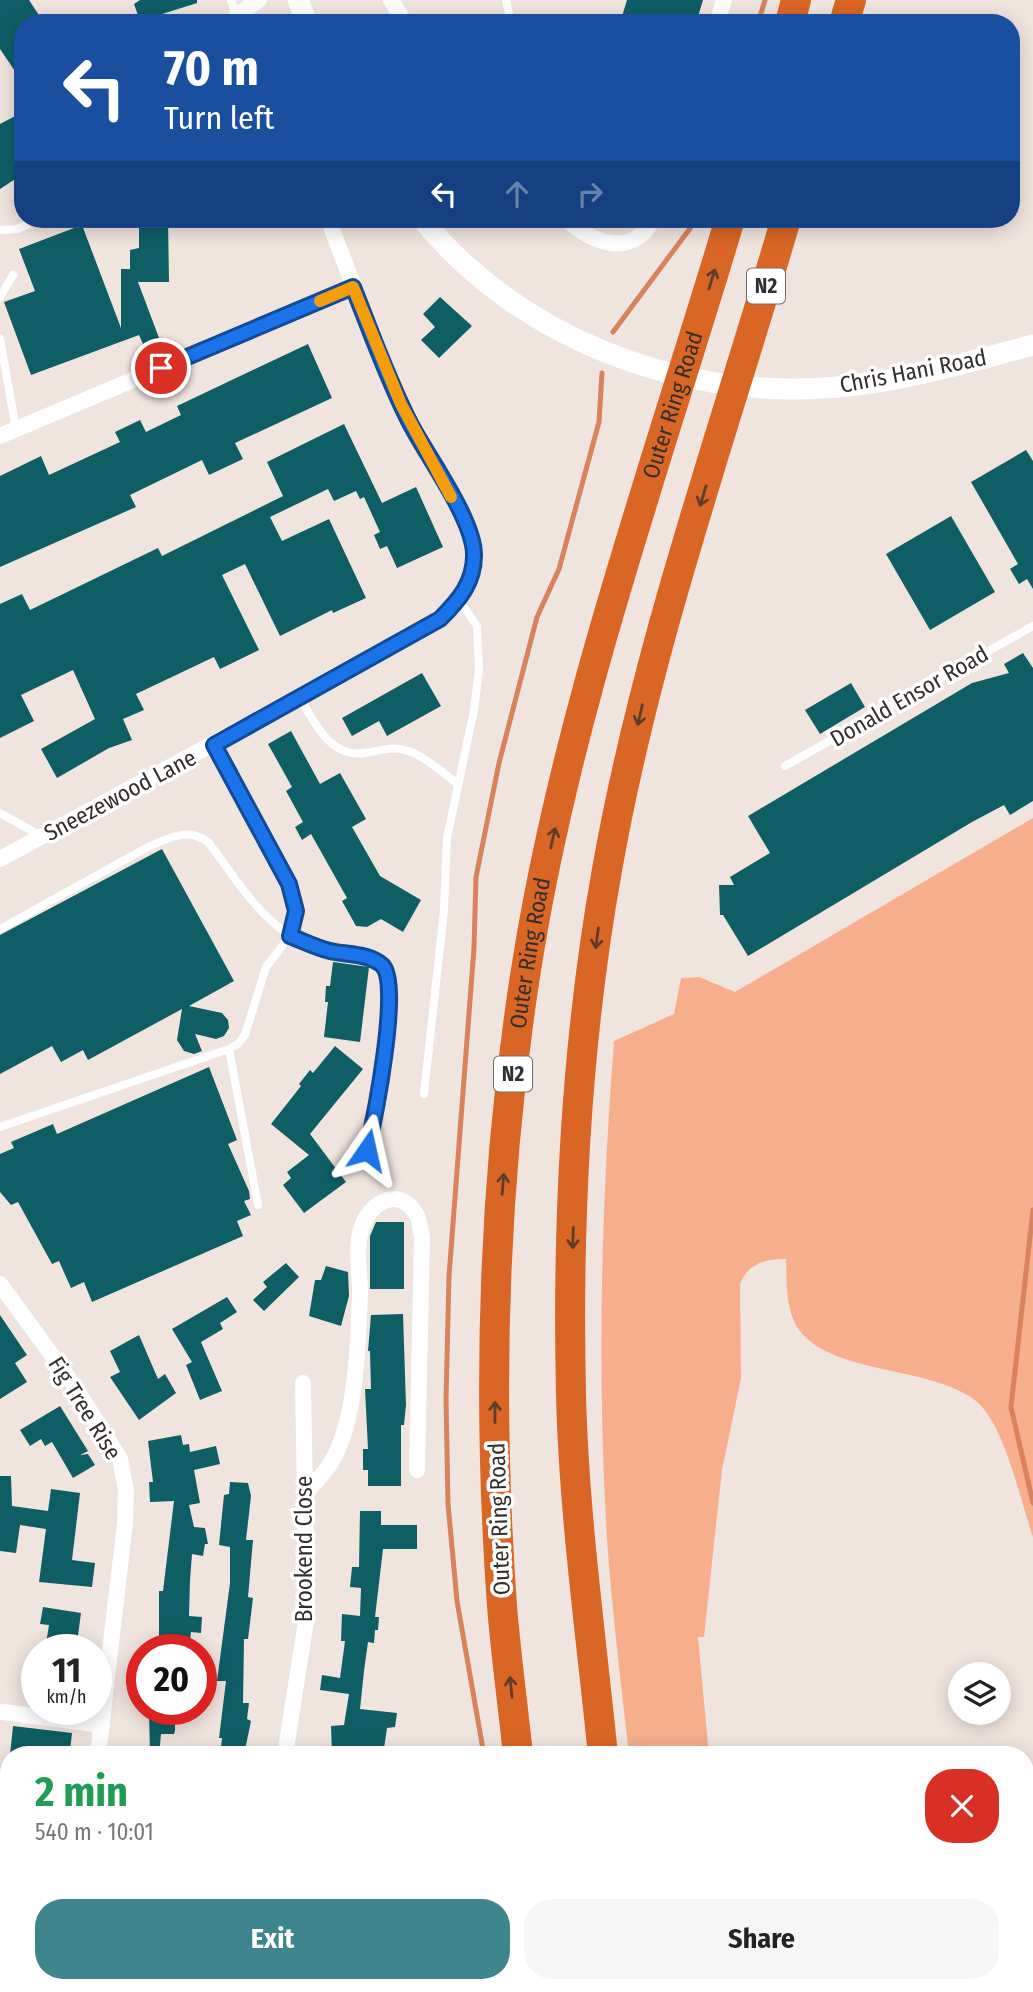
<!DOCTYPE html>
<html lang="en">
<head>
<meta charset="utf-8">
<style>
	:root { --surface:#fff; --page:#f6f6f6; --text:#222; --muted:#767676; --accent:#3e858d }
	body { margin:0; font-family:"Fira Sans Condensed",sans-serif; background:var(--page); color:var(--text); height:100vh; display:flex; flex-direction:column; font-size:26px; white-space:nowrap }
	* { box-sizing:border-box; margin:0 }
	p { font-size:23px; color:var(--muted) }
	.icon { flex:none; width:38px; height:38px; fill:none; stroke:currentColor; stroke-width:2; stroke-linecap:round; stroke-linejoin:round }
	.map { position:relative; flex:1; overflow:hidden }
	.drawer { position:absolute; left:0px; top:1746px; width:1034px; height:247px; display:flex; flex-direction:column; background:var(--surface); border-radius:28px 28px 0 0; box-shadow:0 4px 18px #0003 }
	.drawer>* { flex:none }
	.hud { position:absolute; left:14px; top:14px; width:1006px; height:214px; border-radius:28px; box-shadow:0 4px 18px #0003; background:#1a4fa0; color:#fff; overflow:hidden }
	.tools { position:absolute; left:948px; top:1662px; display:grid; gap:14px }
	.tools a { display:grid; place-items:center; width:63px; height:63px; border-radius:50%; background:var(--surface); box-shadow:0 4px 18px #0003; font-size:35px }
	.speed { position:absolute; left:21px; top:1634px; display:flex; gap:14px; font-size:35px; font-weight:700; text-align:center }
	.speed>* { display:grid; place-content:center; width:91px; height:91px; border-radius:50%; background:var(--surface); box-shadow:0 4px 18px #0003; line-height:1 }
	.speed small { font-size:18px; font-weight:400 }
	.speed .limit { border:10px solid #d22; background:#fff; color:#111 }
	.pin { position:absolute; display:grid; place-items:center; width:60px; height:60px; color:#fff; margin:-30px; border:4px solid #fff; border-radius:50%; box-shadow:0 2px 7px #0007 }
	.me { position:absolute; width:77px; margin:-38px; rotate:11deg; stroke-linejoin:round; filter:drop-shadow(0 0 5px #0008) }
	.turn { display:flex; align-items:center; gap:24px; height:147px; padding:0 35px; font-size:32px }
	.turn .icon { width:91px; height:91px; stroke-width:2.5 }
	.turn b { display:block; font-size:49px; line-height:60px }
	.lanes { display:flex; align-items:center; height:66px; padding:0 35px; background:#0003; justify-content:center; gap:35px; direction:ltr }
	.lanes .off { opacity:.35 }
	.round { display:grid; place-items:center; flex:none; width:74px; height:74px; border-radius:28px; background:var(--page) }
	.summary { display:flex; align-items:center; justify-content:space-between; height:119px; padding:0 35px }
	h1 { font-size:42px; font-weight:700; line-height:52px; color:#1e9e55 }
	.primary-button { display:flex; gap:14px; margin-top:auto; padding:14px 35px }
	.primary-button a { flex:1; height:80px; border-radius:28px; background:var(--accent); color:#fff; font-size:28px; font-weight:700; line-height:80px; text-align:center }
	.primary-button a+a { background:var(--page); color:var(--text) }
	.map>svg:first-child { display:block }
	.green { fill:#f6ae8c }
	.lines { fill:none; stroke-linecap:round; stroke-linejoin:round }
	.stream { stroke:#d8835b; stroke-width:5 }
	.building { fill:#0f5e65 }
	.service { stroke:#fff; stroke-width:8 }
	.minor { stroke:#fff; stroke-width:16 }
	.tertiary { stroke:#fff; stroke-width:21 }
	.motorway { stroke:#da6625; stroke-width:30 }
	.oneway { stroke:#5e3d2b }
	.route-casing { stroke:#114b97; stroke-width:18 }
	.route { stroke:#1a73e8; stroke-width:12 }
	.slow { stroke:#f59e0b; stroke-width:12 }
	.labels { text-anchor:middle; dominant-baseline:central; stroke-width:7; stroke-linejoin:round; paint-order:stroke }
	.shield { fill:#fff; stroke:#716d6c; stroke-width:2 }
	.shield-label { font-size:21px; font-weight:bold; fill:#342f2d }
	.street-label { font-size:23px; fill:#342f2d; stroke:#fff }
</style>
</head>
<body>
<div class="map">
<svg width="1033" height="1992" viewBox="0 0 1033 1992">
	<rect width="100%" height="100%" fill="#f0e4de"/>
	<path class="green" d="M1033 818V1537C1020 1500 1005 1425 976 1401 931 1365 827 1375 797 1327 785 1307 787 1280 786 1259 767 1258 747 1264 740 1284L741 1378 722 1470 704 1637H698L709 1755H629C621 1683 612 1611 607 1539 597 1373 601 1207 614 1041L674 1014 681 978 699 977 735 992Z
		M654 1985H738L743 1992H655Z"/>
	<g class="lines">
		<path class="stream" d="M758 23 765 0
			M613 332 697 219
			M1033 1210 1011 1407 1033 1503
			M484 1755 457 1601 448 1504 446 1399 449 1276 474 948 476 877 499 763 537 617 559 569 599 422 602 373"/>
	</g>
	<path class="building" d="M0 0H29L44 23H23V83L0 49Z
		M140 0H197V3L140 21 134 4Z
		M627 0H703L696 23H620Z
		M23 112V174L0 189V124Z
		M139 219H168L169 282H138L159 338 143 344 139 335 31 375 4 302 35 291 19 249 82 225 121 328V269H130V250L139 248Z
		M440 297 472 326 439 358 421 340 435 327 423 314Z
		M308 344 332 398 235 443 243 459 209 475 202 460 130 495 136 507 0 567V476L41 456 49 475 120 442 115 432 140 420 146 432 181 415 177 406Z
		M344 424 382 503 416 487 443 547 397 568 387 546 380 549 374 535 380 532 364 497 360 499 356 491 334 501 328 489 270 517 282 541 329 519 366 598 333 613 332 610 280 636 245 564 222 575 259 650 220 669 214 657 136 694 144 710 123 719 132 740 109 748 57 778 41 749 95 719 73 670 21 695 34 721 0 738V604L22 594 30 610 158 548 162 556 283 496 267 462Z
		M1026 450 1033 461V589L1027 579 1019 584 1010 569 1018 564 971 482Z
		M951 516 995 592 930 630 886 554Z
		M1023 653 1033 668V801L1010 815 1004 805 972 822 748 956 723 915H720L719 885H734L730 877 770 853 748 816 972 683 1009 673 1004 664Z
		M422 673 441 706 387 736 379 721 352 736 342 718Z
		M851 683 865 707 820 734 805 710Z
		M291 731 320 784 340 773 366 819 352 827 380 876 421 900 403 932 381 919 367 927 356 926 342 901 347 898 311 834 302 840 295 827 303 822 286 791 292 787 268 744Z
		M162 849 234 981 189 1006 222 1013 228 1020 229 1028 224 1036 216 1039 195 1034 202 1051 194 1054 184 1051 177 1040 182 1009 88 1060 83 1050 61 1062 52 1046 0 1074V935Z
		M333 962 369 967 360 1042 324 1037 328 1002H325L326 986H330Z
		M335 1046 363 1069 310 1134 346 1182 304 1213 283 1185 291 1178 287 1172 309 1155 271 1124 301 1086 299 1084 310 1070 313 1073Z
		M209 1067 237 1140 228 1144 249 1191 250 1199 244 1201 251 1215 237 1221 243 1236 92 1302 84 1282 71 1288 59 1261 52 1264 18 1202 11 1205 0 1192V1154L14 1148 11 1142 53 1124 57 1134Z
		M376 1222H404V1289H370V1236Z
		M286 1263 299 1277 264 1311 253 1300 267 1287 263 1282Z
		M326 1266 348 1272 349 1296 341 1326 309 1316 315 1280H321Z
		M227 1297 237 1312 220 1323 223 1329 201 1342 222 1391 200 1400 186 1365 192 1362 172 1329Z
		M403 1314 406 1405 404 1425H401V1486H368V1470H363V1449H368L365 1389H371L370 1351H368L371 1315Z
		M0 1315 27 1355 15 1363 27 1382 0 1399Z
		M139 1335 158 1379 165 1374 176 1393 139 1420 110 1377 120 1372 110 1351Z
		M60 1406 88 1451 80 1455 88 1454 95 1465 73 1478 52 1442 45 1446 41 1439 30 1446 20 1430Z
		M181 1435 183 1445 189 1444 190 1452 216 1446 220 1464 194 1470 200 1503 189 1505 194 1527 205 1528 208 1544H205L203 1556 192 1554 190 1580 189 1616 202 1617 201 1633 191 1632 189 1650H159V1591H163L174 1501 150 1502 149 1482H153L148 1441Z
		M0 1476H11L12 1506 48 1511 51 1489 80 1493 72 1560 95 1563 92 1587 39 1582 46 1529 20 1525 16 1553 0 1551Z
		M230 1482 248 1483 251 1496 246 1540H253L248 1597 253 1598 248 1639H244L243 1703H249L247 1719 251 1721 245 1750 221 1747 222 1738H219L226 1681H217L230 1583V1547L219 1545 224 1495 229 1494Z
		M360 1511H381V1525H417V1549H383L375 1617H379L378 1630H375L374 1643 368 1642 364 1671 360 1709 397 1713 395 1727 387 1728 383 1755H332L331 1726 344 1725 349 1694 320 1690 322 1675 340 1678 345 1641H341L342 1614 360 1616 361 1588 350 1587 352 1567H359Z
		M43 1607 81 1613 76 1650H45L49 1625 40 1624Z
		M149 1710H175V1731L174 1734H161L159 1755H150Z
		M13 1726 72 1733 70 1751 43 1748 42 1755H10Z"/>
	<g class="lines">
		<path class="service" d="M231 0 236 16
			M506 0 511 23
			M0 230 17 229 40 219
			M0 297 13 275
			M0 339 16 429
			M300 698C315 723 330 758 365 753 380 751 393 745 408 751 426 757 443 773 458 784
			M785 766 1033 626
			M0 813 41 836
			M0 929 148 847C171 837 188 827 209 843 233 875 255 912 289 935 313 951 371 951 384 968 390 975 390 984 391 993L371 1134 367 1150 357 1164
			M229 1049 258 1205
			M424 1094 444 910 447 838 474 710 479 670 477 626 459 600
			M0 1127 229 1049 238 1044 245 1035 266 967 290 936 296 911 289 884 214 745"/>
		<path class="minor" d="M391 0 405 23
			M239 23 236 16 259 0
			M717 23 724 0
			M567 219C591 244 634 258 653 219
			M0 436 353 287
			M0 859 421 631C463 603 481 580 469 529L392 386 328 219
			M0 1284 73 1384 120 1459 126 1491 125 1523 98 1755
			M305 1493C315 1483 325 1473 332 1461 357 1418 358 1342 360 1293 360 1272 355 1251 361 1230 367 1205 397 1185 415 1212 420 1218 420 1229 422 1237L417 1470
			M3 1712 102 1725
			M285 1755 307 1615 303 1383
			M320 1984 322 1992
			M69 1992 70 1984"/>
		<path class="tertiary" d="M298 0 307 23
			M422 219C517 336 676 398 825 388 895 384 965 363 1033 345"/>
		<g class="motorway">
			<path d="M790 23 796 0"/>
			<path d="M844 23 851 0"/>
			<path id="s1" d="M518 1755C513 1706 506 1656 502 1606 487 1396 493 1179 526 970 566 714 656 467 730 219"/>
			<path d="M603 1755C591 1636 574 1515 571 1395 567 1221 576 1042 607 870 646 648 723 434 786 219"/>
			<path d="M543 1984V1992"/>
			<path d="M626 1984 627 1992"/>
		</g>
	</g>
	<defs><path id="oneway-shaft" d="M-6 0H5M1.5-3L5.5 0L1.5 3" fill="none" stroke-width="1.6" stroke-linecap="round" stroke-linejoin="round" transform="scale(1.75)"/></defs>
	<g class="oneway">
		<use href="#oneway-shaft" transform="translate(712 279) rotate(-73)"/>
		<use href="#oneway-shaft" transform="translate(703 496) rotate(107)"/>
		<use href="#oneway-shaft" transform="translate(640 715) rotate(103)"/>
		<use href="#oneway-shaft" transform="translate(553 838) rotate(-77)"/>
		<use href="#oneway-shaft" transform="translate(597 938) rotate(98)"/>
		<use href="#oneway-shaft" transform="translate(503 1184) rotate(-85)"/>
		<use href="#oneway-shaft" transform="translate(573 1238) rotate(92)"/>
		<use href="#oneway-shaft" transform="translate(495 1412) rotate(-90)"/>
		<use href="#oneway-shaft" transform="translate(511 1687) rotate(-96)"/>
	</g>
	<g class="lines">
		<defs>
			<path id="route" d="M161 368 353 287C371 332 387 378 409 421 426 455 474 519 474 555 474 583 459 600 440 619L214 745 289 884 296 911 290 936C303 941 317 948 330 951 347 955 368 953 382 965 402 983 374 1121 367 1150"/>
		</defs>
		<use href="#route" class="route-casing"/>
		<use href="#route" class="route"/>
		<path class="slow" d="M320 301 353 287 401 404 451 497"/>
	</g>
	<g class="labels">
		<g class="shield">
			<rect x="747" y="268.5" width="38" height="35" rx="5"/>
			<rect x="494" y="1056.5" width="38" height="35" rx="5"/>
		</g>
		<g class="shield-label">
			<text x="766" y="286">N2</text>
			<text x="513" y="1074">N2</text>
		</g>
		<g class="street-label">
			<text transform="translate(913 371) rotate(-11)">Chris Hani Road</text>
			<text stroke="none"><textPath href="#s1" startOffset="1372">Outer Ring Road</textPath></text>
			<text transform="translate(909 696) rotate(-30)">Donald Ensor Road</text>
			<text transform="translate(120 795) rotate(-28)">Sneezewood Lane</text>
			<text stroke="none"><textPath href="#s1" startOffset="805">Outer Ring Road</textPath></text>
			<text transform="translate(85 1408) rotate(58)">Fig Tree Rise</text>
			<text transform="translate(499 1519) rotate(-92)">Outer Ring Road</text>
			<text transform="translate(304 1549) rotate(-90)">Brookend Close</text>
		</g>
	</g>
</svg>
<div class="tools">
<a><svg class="icon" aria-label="layers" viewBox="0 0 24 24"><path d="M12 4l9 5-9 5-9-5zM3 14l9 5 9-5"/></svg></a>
</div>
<div class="speed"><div>11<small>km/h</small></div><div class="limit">20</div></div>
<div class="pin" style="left:161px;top:368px;background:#d93025"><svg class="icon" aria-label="arrive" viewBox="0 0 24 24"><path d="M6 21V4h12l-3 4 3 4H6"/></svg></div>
<svg class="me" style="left:367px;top:1150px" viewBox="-20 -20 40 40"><path d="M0-17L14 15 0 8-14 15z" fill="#1a73e8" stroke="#fff" stroke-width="4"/></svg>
<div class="hud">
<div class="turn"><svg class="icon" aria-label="left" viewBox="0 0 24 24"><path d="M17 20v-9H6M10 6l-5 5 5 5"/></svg><div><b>70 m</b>Turn left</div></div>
<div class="lanes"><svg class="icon" aria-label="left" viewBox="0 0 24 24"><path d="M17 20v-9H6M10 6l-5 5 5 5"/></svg><svg class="icon off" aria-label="ahead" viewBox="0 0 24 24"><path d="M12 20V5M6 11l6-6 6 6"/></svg><svg class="icon off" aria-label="right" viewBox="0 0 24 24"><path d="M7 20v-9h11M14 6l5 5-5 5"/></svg></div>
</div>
<section class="drawer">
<div class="summary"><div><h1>2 min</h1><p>540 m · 10:01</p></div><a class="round" style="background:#d93025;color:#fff"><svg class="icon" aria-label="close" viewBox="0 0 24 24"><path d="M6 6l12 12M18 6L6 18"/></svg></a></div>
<div class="primary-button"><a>Exit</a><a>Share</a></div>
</section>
</div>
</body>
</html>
